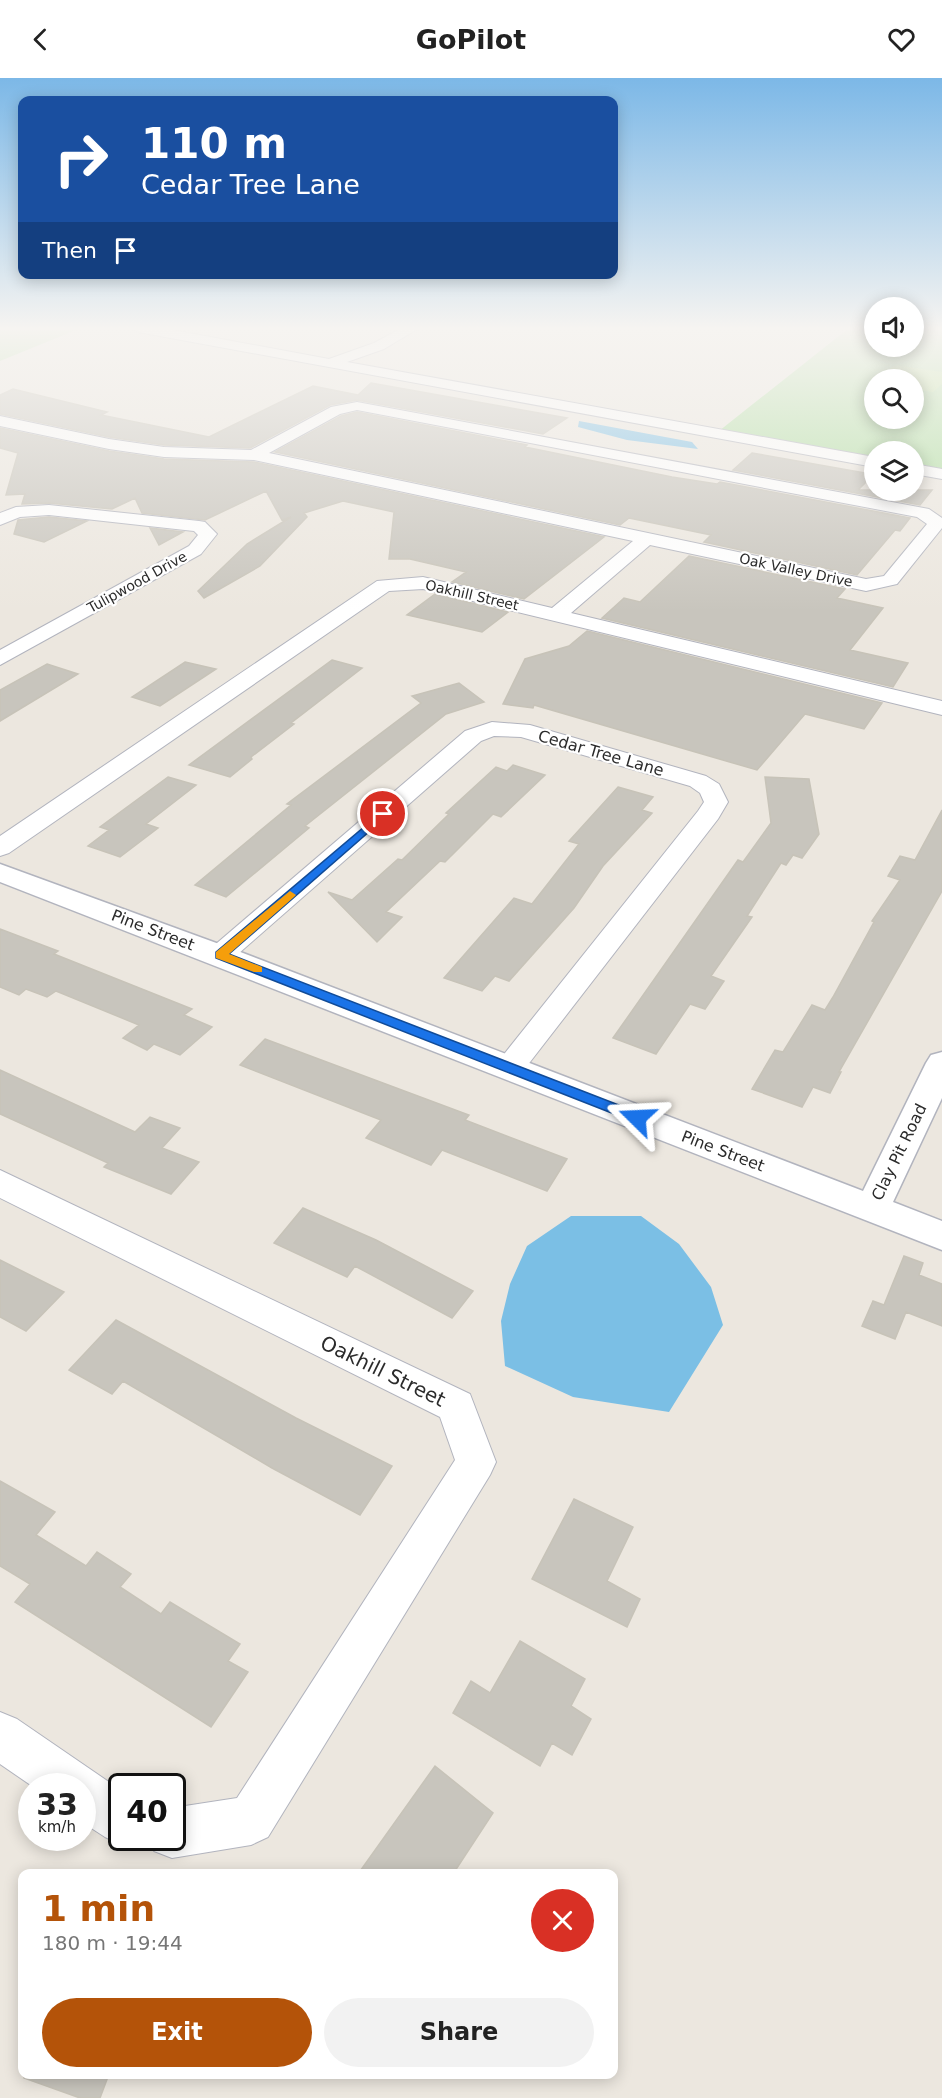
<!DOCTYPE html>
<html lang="en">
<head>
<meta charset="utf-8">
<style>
	:root { --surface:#fff; --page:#f2f2f2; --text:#222; --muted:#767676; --accent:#b45309 }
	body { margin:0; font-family:"DejaVu Sans",sans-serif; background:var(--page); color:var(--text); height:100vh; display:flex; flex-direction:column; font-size:22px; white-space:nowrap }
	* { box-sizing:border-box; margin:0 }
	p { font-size:20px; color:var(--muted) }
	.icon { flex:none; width:33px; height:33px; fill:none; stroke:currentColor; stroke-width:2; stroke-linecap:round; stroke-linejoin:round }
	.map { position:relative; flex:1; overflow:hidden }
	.sheet { position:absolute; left:18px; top:1791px; width:600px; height:210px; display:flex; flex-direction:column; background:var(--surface); border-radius:12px; box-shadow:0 3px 15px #0003 }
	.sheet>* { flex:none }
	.guide { position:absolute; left:18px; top:18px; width:600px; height:183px; border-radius:12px; box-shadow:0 3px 15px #0003; background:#1a4fa0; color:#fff; overflow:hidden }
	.tools { position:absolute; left:864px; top:219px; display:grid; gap:12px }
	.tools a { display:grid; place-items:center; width:60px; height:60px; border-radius:50%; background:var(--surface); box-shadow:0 3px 15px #0003; font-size:30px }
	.speed { position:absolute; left:18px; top:1695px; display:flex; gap:12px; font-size:30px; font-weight:700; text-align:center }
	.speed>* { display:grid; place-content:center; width:78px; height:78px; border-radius:50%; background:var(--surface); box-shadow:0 3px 15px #0003; line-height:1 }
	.speed small { font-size:15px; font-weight:400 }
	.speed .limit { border:3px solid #111; border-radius:9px; background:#fff; color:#111 }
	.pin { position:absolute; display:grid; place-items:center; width:51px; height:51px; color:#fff; margin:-26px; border:3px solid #fff; border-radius:50%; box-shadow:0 2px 6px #0007 }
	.me { position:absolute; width:66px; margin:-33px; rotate:291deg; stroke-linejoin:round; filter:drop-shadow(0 0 4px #0008) }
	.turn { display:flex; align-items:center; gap:21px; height:126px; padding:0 24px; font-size:27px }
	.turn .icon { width:78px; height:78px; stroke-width:2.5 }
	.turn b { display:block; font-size:42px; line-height:51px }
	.then { display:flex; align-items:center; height:57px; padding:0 24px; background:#0003; gap:12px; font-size:22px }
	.round { display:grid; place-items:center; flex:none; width:63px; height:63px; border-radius:32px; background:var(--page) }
	.head { display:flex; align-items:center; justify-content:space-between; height:102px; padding:0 24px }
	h1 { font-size:36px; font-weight:700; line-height:45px; color:var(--accent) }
	.primary-button { display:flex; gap:12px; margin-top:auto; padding:12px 24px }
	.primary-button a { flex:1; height:69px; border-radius:36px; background:var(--accent); color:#fff; font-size:24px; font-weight:700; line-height:69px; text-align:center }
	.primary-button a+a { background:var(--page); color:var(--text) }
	header { display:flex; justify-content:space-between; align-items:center; height:78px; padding:0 24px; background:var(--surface); font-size:27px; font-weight:700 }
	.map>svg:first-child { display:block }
	.green { fill:#afdea0; fill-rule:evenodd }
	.pitch { fill:#bfe49c }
	.water { fill:#7bbfe5 }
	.building { fill:#c8c5bd; stroke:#c7c3b8; stroke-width:1.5 }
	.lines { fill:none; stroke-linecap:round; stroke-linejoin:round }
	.minor-casing { stroke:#b2b4be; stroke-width:2 }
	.tertiary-casing { stroke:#b2b4be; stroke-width:3 }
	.minor { fill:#fff; fill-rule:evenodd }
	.tertiary { fill:#fff; fill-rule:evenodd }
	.route { fill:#1a73e8; stroke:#114b97; stroke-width:1.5 }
	.slow { fill:#f59e0b }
	.labels { text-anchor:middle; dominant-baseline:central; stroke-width:4.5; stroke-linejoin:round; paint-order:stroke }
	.far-street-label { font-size:14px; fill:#2b2b2b; stroke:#fff }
	.street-label { font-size:16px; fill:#2b2b2b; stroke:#fff }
	.near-street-label { font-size:20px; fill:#2b2b2b; stroke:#fff }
</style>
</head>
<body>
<header><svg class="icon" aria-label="back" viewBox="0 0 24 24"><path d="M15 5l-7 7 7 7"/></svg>GoPilot<svg class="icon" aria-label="heart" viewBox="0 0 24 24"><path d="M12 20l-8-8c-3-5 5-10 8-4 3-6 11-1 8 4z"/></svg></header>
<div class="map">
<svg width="942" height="2020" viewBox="0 0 942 2020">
	<rect width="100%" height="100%" fill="#ece7df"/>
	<path class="green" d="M0 250H81L0 283Z
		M849 250H874V268H914V250H942V392L914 387V374H874V380L719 353ZM874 302H914V340H874Z"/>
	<path class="pitch" d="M895 287 942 294V306L933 314 914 311V302L877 301Z"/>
	<path class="water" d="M579 343 692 364 698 371 627 362 578 349Z
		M571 1138H641L679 1166 711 1209 723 1247 669 1334 573 1319 505 1288 501 1243 510 1206 527 1168Z"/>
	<path class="building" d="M371 305 567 340 543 356 357 322 330 327 250 370 164 367 109 359 0 336V317L13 311 107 334 101 337 209 359 313 308 358 317Z
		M357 334 527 367 525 369 672 399 717 406 720 404 910 440 900 453 895 452 857 497 704 464 711 457 629 440 620 447 275 374 341 338Z
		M0 350 109 373 164 381 254 384 604 459 524 521 452 504 466 494 410 481H389L394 434 343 423 304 435 307 439 260 488 204 520 198 513 247 466 291 439 282 442 266 413 205 442 142 435 135 420 112 431 49 425 22 426 25 416 6 417 18 375 0 370Z
		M752 375 865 395 862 398 871 399 858 412H932L920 427 733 392Z
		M49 439 87 443 44 464 14 456 18 442Z
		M150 450 183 454 159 467Z
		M689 478 845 511 837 520 883 530 850 572 908 585 893 609 602 540 624 520 640 524Z
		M435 516 508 534 482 554 407 537Z
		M587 553 882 625 864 651 805 636 757 692 534 627 533 630 503 626 525 581 569 568Z
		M332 582 362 590 291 645 294 646 251 679 252 681 230 699 189 687Z
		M185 584 216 591 160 628 132 619Z
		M47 586 78 596 0 643V612Z
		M459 605 484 624 446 636 305 748 309 750 226 819 195 807 291 727 287 726 421 625 412 618Z
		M513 687 545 697 501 739 493 736 445 784 440 783 386 834 402 839 377 864 328 814 352 822 398 781 402 782 449 736 446 735 496 689 507 693Z
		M168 699 196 707 146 746 158 750 120 779 88 768 109 752 100 749Z
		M765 699 809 701 819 756 802 780 793 777 786 787 781 785 747 838 752 839 711 898 724 903 705 931 690 926 656 976 613 960 738 782 743 784 771 745Z
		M618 709 653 719 642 732 652 735 603 788 574 830 509 903 495 898 482 913 444 900 514 820 532 826 579 766 569 763Z
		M942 732V813L839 994H841L830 1015 813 1009 802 1029 752 1011 775 972 783 974 812 927 825 932 833 919 874 844 872 843 900 802 888 798 900 778 915 782Z
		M0 851 58 873 54 876 192 931 184 937 212 949 180 977 154 966 147 972 123 960 139 947 56 913 47 919 26 911 19 917 0 909Z
		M265 961 469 1037 465 1042 567 1081 547 1113 442 1072 431 1087 366 1060 381 1042 240 987Z
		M0 992 135 1054 150 1039 180 1050 162 1070 199 1084 171 1116 104 1089 108 1085 0 1036Z
		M303 1130 376 1162 473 1213 452 1240 355 1188 347 1199 274 1165Z
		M904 1178 923 1185 919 1197 942 1206V1248L906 1234 895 1261 862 1248 873 1223 884 1227Z
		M0 1182 64 1214 26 1253 0 1239Z
		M116 1242 296 1340 392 1388 360 1437 272 1390 123 1303 112 1316 69 1292Z
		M0 1403 55 1434 36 1457 86 1488 97 1474 131 1496 120 1509 161 1536 170 1524 240 1566 228 1583 248 1594 211 1649 15 1524 30 1506 0 1488Z
		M574 1421 633 1449 607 1503 640 1521 627 1549 532 1501Z
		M520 1563 585 1601 571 1628 591 1641 572 1677 552 1665 540 1688 453 1635 471 1603 490 1615Z
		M435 1688 493 1735 453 1796H358Z
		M24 1996H109L100 2020H80L24 2000Z"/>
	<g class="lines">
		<defs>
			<path id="minor" d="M132 250H162L329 281 374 265 402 250H419L384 271 347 284 874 379V389L138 254Z
				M357 324 929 431 942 440V450L897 506 866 513 650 467 571 535 942 623V637L423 511 389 513 9 775 0 778V758L377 503 423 499 552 530 633 463 254 382 164 379 109 371 0 348V338L109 361 164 369 251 372 331 329ZM357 332 917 439 927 446 884 498 866 501 269 375 340 336Z
				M914 386 942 391V401L914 396Z
				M49 427 199 443 205 444 217 456 201 476 0 587V572L189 468 198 457 194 453 49 437 20 439 0 447V435L16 429Z
				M492 644 530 647 706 698 719 706 728 724 718 741 520 997 509 1001 498 997 493 990 698 733 704 724 700 715 690 708 521 659 494 658 481 663 230 883 220 886 210 883 206 877 210 871 465 653Z
				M0 1092 470 1316 496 1384 490 1397 268 1759 251 1767 172 1780 154 1773 149 1760H172V1730L237 1720 455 1382 440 1339 0 1120Z
				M0 1634 17 1641 122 1713V1760H139L122 1767 105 1759 82 1744V1708H32L0 1686Z"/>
			<path id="tertiary" d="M0 786 230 870 863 1113 926 985 931 977 942 974V1020L893 1124 942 1143V1172L0 804Z"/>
		</defs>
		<use href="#minor" class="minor-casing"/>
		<use href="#tertiary" class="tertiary-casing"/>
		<use href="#minor" class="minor"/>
		<use href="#tertiary" class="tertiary"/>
	</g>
	<linearGradient id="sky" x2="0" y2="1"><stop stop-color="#7cb8e7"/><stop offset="0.47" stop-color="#f6f4f1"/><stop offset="1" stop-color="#f6f4f1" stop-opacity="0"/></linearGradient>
	<rect width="942" height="533" fill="url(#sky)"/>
	<path class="route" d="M383 733 388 736 387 738 229 876 642 1036V1043H632L216 880V874Z"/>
	<path class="slow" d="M290 813 296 817 294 819 229 876 262 889V894H254L216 880V874Z"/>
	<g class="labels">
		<g class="far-street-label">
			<text transform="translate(796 492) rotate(12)">Oak Valley Drive</text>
			<text transform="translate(137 504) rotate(-29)">Tulipwood Drive</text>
			<text transform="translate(472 517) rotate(13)">Oakhill Street</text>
		</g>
		<g class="street-label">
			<text transform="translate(601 675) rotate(16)">Cedar Tree Lane</text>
			<text transform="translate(153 852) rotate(21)">Pine Street</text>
			<text transform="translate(723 1073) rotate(21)">Pine Street</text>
			<text transform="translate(899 1074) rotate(-64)">Clay Pit Road</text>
		</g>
		<g class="near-street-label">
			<text transform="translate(383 1293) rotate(26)">Oakhill Street</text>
		</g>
	</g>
</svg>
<div class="tools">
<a><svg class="icon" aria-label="sound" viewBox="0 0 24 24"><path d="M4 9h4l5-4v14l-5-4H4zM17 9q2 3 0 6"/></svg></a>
<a><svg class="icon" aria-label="search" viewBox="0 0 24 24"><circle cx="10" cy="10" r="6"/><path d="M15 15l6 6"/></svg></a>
<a><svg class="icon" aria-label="layers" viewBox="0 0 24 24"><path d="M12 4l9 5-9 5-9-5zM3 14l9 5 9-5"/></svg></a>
</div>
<div class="speed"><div>33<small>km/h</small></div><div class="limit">40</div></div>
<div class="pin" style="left:383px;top:736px;background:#d93025"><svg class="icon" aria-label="arrive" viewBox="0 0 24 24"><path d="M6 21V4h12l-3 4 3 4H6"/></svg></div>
<svg class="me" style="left:637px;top:1040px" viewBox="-20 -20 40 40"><path d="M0-17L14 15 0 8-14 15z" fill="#1a73e8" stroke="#fff" stroke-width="4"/></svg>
<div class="guide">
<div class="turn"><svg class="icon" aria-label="right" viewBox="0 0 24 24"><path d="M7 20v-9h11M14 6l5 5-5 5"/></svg><div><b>110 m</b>Cedar Tree Lane</div></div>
<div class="then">Then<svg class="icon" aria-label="arrive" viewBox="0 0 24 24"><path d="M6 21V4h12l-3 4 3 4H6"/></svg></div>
</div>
<section class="sheet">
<div class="head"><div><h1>1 min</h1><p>180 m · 19:44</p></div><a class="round" style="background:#d93025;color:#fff"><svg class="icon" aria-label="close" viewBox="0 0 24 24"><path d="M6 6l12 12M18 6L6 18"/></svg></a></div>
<div class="primary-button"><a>Exit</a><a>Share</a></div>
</section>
</div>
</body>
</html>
